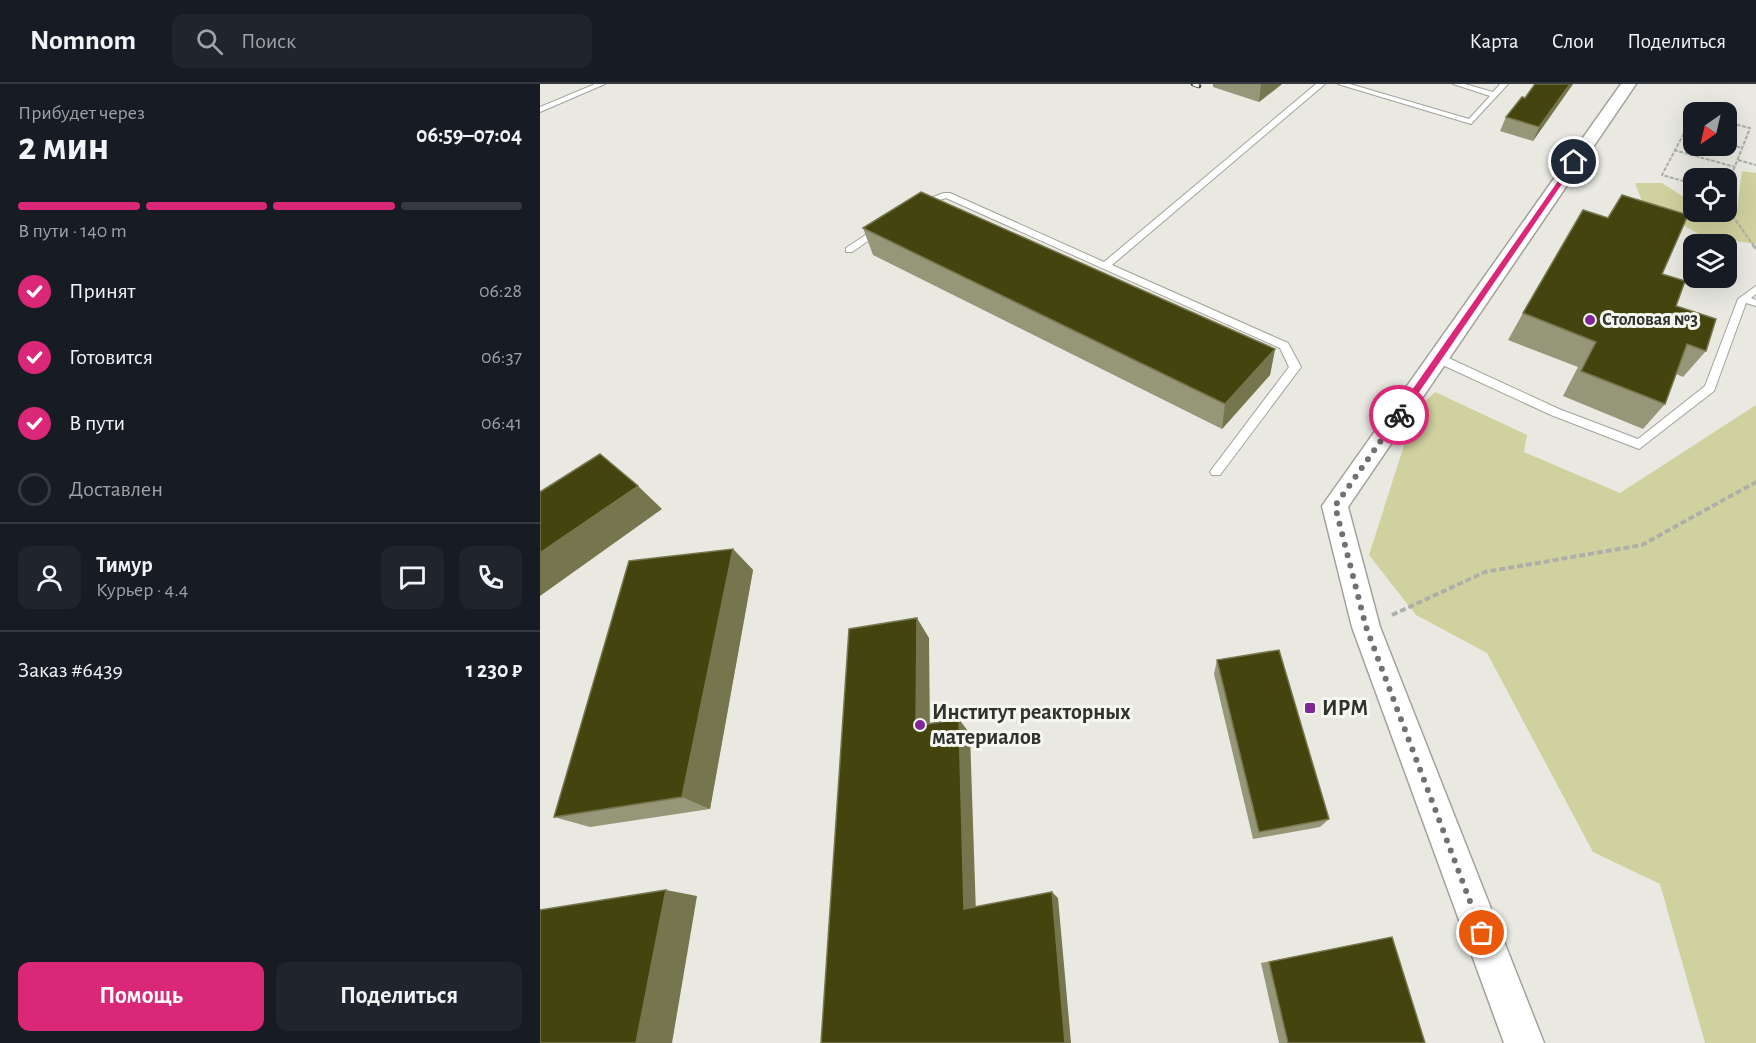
<!DOCTYPE html>
<html lang="ru">
<meta charset="utf-8">
<style>
body{margin:0;font-family:"Alegreya Sans",sans-serif;background:#20242c;color:#f1f3f6;height:100vh;display:flex;flex-direction:column;font-size:22px;white-space:nowrap}
*{box-sizing:border-box;margin:0}
p{font-size:20px;color:#9ea1a6}
.icon{flex:none;width:33px;height:33px;fill:none;stroke:currentColor;stroke-width:2;stroke-linecap:round;stroke-linejoin:round}
.map{position:relative;flex:1;overflow:hidden}
.panel{display:flex;flex-direction:column;background:#171b24;width:540px}
.panel>*{flex:none}
.needle{width:39px;rotate:214deg}
.controls{position:absolute;left:1143px;top:18px;display:grid;gap:12px}
.controls a{display:grid;place-items:center;width:54px;height:54px;border-radius:12px;background:#171b24;box-shadow:0 6px 24px #0002;font-size:30px}
.pin{position:absolute;display:grid;place-items:center;width:51px;height:51px;color:#fff;margin:-26px;border:3px solid #fff;border-radius:50%;box-shadow:0 2px 6px #0007}
.courier{position:absolute;display:grid;place-items:center;width:60px;height:60px;margin:-30px;border:4px solid #db2777;border-radius:50%;background:#fff;color:#222;box-shadow:0 2px 8px #0007}
.headline em{font-style:normal;font-weight:700}
.headline div{display:flex;flex-direction:column-reverse}
.headline{display:flex;align-items:center;justify-content:space-between;height:102px;padding:0 18px}
h1{font-size:39px;font-weight:700;line-height:45px}
.bar{display:grid;grid-template-columns:repeat(4,1fr);gap:9px 6px;align-content:center;height:72px;padding:0 18px}
.bar i{height:8px;border-radius:4px;background:#363941}
.bar .selected{background:#db2777}
.bar p{grid-column:span 4}
.line{display:flex;align-items:center;gap:15px;padding:0 18px;border-top:2px solid #363941}
.line div{flex:1}
.round{display:grid;place-items:center;flex:none;width:63px;height:63px;border-radius:12px;background:#20242c}
ol{padding:0 18px;list-style:none}
li{display:flex;align-items:center;gap:18px;height:66px}
li p{margin-inline-start:auto}
li .icon{padding:6px;border-radius:50%;background:#db2777;color:#fff;stroke-width:4}
li:last-child{color:#9ea1a6}
li i{width:33px;height:33px;border:3px solid #363941;border-radius:50%}
.action{display:flex;gap:12px;margin-top:auto;padding:12px 18px}
.action a{flex:1;height:69px;border-radius:12px;background:#db2777;color:#fff;font-size:24px;font-weight:700;line-height:69px;text-align:center}
.action a+a{background:#20242c;color:#f1f3f6}
header{display:flex;align-items:center;gap:36px;box-sizing:border-box;height:84px;padding:0 30px;background:#171b24;border-bottom:2px solid #363941}
header strong{font-size:28px}
nav{display:flex;gap:33px;margin-inline-start:auto;font-size:21px}
.search{width:420px;height:54px;background:#20242c;display:flex;align-items:center;gap:15px;box-sizing:border-box;padding:0 21px;border-radius:12px;color:#9ea1a6;font-size:22px}
main{display:flex;flex:1;min-height:0}
.map>svg:first-child{display:block}
.green{fill:#cfd19e}
.lines{fill:none;stroke-linecap:round;stroke-linejoin:round}
.lane-casing{stroke:#a2a29b;stroke-width:2}
.street-casing{stroke:#a2a29b;stroke-width:3}
.path-far2{stroke:#afafa9;stroke-width:2;stroke-dasharray:4 1.5;stroke-linecap:butt}
.path-far1{stroke:#afafa9;stroke-width:3;stroke-dasharray:4.5 2;stroke-linecap:butt}
.path{stroke:#afafa9;stroke-width:4;stroke-dasharray:6 3;stroke-linecap:butt}
.lane{fill:#fff;fill-rule:evenodd}
.street{fill:#fff;fill-rule:evenodd}
.rail-casing{stroke:#464643;stroke-width:4.5}
.rail{stroke:#f6f7f0;stroke-width:3;stroke-dasharray:8;stroke-linecap:butt}
.wall{fill:#969678}
.shaded-wall{fill:#76764e}
.building{fill:#44440f;stroke:#76764e;stroke-width:1.5}
.route{fill:#db2777}
.done{stroke:#71716d;stroke-width:6;stroke-dasharray:0 10.8}
.poi-dot{fill:#802795;stroke:#f6f7f0;stroke-width:2}
.labels{text-anchor:middle;dominant-baseline:central;stroke-width:6;stroke-linejoin:round;paint-order:stroke}
.far-poi-label{font-size:18px;font-weight:bold;fill:#31312e;stroke:#f6f7f0;text-anchor:start}
.poi-label{font-size:22px;font-weight:bold;fill:#31312e;stroke:#f6f7f0;text-anchor:start}
</style>
<header>
<strong>Nomnom</strong>
<div class="search"><svg class="icon" aria-label="search" viewBox="0 0 24 24"><circle cx="10" cy="10" r="6"/><path d="M15 15l6 6"/></svg>Поиск</div>
<nav><a>Карта</a><a>Слои</a><a>Поделиться</a></nav>
</header>
<main>
<section class="panel">
<div class="headline"><div><h1>2 мин</h1><p>Прибудет через</p></div><em>06:59–07:04</em></div>
<div class="bar"><i class="selected"></i><i class="selected"></i><i class="selected"></i><i></i><p>В пути · 140 m</p></div>
<ol>
<li><svg class="icon" aria-label="check" viewBox="0 0 24 24"><path d="M5 12l5 5 9-10"/></svg>Принят<p>06:28</p></li>
<li><svg class="icon" aria-label="check" viewBox="0 0 24 24"><path d="M5 12l5 5 9-10"/></svg>Готовится<p>06:37</p></li>
<li><svg class="icon" aria-label="check" viewBox="0 0 24 24"><path d="M5 12l5 5 9-10"/></svg>В пути<p>06:41</p></li>
<li><i></i>Доставлен</li>
</ol>
<div class="line" style="height:108px"><a class="round"><svg class="icon" aria-label="person" viewBox="0 0 24 24"><circle cx="12" cy="8" r="4"/><path d="M4 21q1-7 8-7t8 7"/></svg></a><div><b>Тимур</b><p>Курьер · 4.4</p></div><a class="round"><svg class="icon" aria-label="chat" viewBox="0 0 24 24"><path d="M4 5h16v11H9l-5 4z"/></svg></a><a class="round"><svg class="icon" aria-label="phone" viewBox="0 0 24 24"><path d="M5 4h4l2 5-3 2q2 4 5 5l2-3 5 2v4C11 20 4 13 5 4z"/></svg></a></div>
<div class="line" style="height:78px"><div>Заказ #6439</div><b>1 230 ₽</b></div>
<div class="action"><a>Помощь</a><a>Поделиться</a></div>
</section>
<div class="map">
<svg width="1216" height="959" viewBox="0 0 1216 959">
<rect width="100%" height="100%" fill="#e9e9e2"/>
<path class="green" d="M 1202,87 L 1216,89 L 1216,160 L 1162,152 L 1102,117 L 1095,99 L 1122,99 L 1153,119 L 1154,128 L 1186,128 L 1187,124 L 1197,125 Z
M 895,308 L 987,351 L 984,368 L 1080,409 L 1216,321 L 1216,959 L 1165,959 L 1120,800 L 1053,768 L 947,569 L 876,531 L 829,471 L 875,327 Z"/>
<g class="lines">
<g class="lane-casing">
<path id="lane" d="M 55,0 L 65,0 L 0,28 L 0,23 Z
M 776,0 L 785,0 L 572,181 L 748,259 L 761,283 L 680,391 L 672,391 L 670,388 L 672,385 L 749,283 L 740,264 L 406,114 L 380,122 L 376,119 L 404,109 L 410,109 L 564,178 Z
M 798,0 L 810,0 L 929,35 L 950,12 L 913,0 L 925,0 L 953,8 L 960,0 L 968,0 L 931,40 Z
M 339,142 L 347,144 L 312,168 L 306,168 L 306,164 Z
M 1216,202 L 1216,210 L 1211,214 L 1216,216 L 1216,222 L 1206,219 L 1174,307 L 1099,365 L 1011,331 L 894,277 L 893,274 L 898,270 L 902,271 L 1019,325 L 1098,355 L 1165,302 L 1198,215 Z"/>
</g>
<g class="street-casing">
<path id="street" d="M 1081,0 L 1096,0 L 808,423 L 840,543 L 1004,959 L 964,959 L 812,543 L 782,422 Z"/>
</g>
<path class="path-far2" d="M 1154,30 L 1122,91 L 1154,100
M 1186,38 L 1210,44 L 1186,105
M 1144,48 L 1154,51
M 1186,59 L 1202,64
M 1134,66 L 1195,83
M 1198,76 L 1216,81
M 1186,123 L 1214,162"/>
<path class="path-far1" d="M 1213,161 L 1216,165"/>
<path class="path" d="M 852,531 L 945,488 L 1102,461 L 1216,398"/>
<use href="#lane" class="lane"/>
<use href="#street" class="street"/>
<g class="rail-casing">
<path id="rail" d="M 653,0 L 659,2"/>
</g>
<use href="#rail" class="rail"/>
</g>
<path class="wall" d="M 673,0 L 742,0 L 719,18 L 673,3 Z
M 1033,0 L 993,57 L 960,47 L 966,33 L 985,14 Z
M 323,144 L 735,265 L 730,291 L 682,345 L 333,171 Z
M 1122,190 L 1136,222 L 1166,267 L 1143,293 L 1136,290 L 1125,320 L 1103,345 L 1023,312 L 1038,283 L 968,256 L 983,229 Z
M 193,465 L 213,486 L 170,725 L 50,743 L 14,733 Z
M 677,576 L 789,735 L 780,743 L 713,755 L 674,590 Z
M 852,853 L 885,959 L 739,959 L 721,879 Z"/>
<path class="shaded-wall" d="M 721,0 L 742,0 L 719,18 Z
M 1030,0 L 1033,0 L 993,57 L 999,43 Z
M 735,265 L 730,291 L 682,345 L 685,320 Z
M 98,402 L 122,425 L 0,512 L 0,469 Z
M 193,465 L 213,486 L 170,725 L 142,713 Z
M 377,534 L 389,554 L 390,656 L 376,642 Z
M 419,635 L 430,650 L 436,830 L 424,825 Z
M 126,806 L 157,812 L 132,959 L 96,959 Z
M 512,808 L 518,814 L 531,959 L 525,959 Z"/>
<path class="building" d="M 995,0 L 1030,0 L 999,43 L 966,33 L 982,13 L 985,14 Z
M 381,108 L 735,265 L 685,320 L 323,144 Z
M 1082,111 L 1148,131 L 1122,190 L 1145,197 L 1136,222 L 1176,235 L 1166,267 L 1147,260 L 1125,320 L 1041,287 L 1056,258 L 983,229 L 1043,126 L 1068,134 Z
M 60,370 L 98,402 L 0,469 L 0,408 Z
M 193,465 L 142,713 L 14,733 L 89,477 Z
M 377,534 L 376,642 L 419,635 L 424,825 L 512,808 L 525,959 L 281,959 L 309,545 Z
M 739,566 L 789,735 L 719,748 L 677,576 Z
M 126,806 L 96,959 L 0,959 L 0,826 Z
M 852,853 L 885,959 L 748,959 L 729,878 Z"/>
<path class="route" d="M 1032,77 L 1037,78 L 862,333 L 856,333 L 856,329 Z"/>
<g class="lines">
<path class="done" d="M 859,331 L 795,422 L 826,543 L 942,849"/>
</g>
<g class="poi-dot">
<circle cx="1050" cy="236" r="6"/>
<rect x="764" y="618" width="12" height="12" rx="3"/>
<circle cx="380" cy="641" r="6"/>
</g>
<g class="labels">
<g class="far-poi-label">
<text x="1062" y="236">Столовая №3</text>
</g>
<g class="poi-label">
<text x="782" y="624">ИРМ</text>
<text x="392" y="628">Институт реакторных<tspan x="392" dy="25">материалов</tspan></text>
</g>
</g>
</svg>
<div class="controls">
<a><svg class="needle" viewBox="-14 -14 28 28"><path d="M0-13l5 13h-10z" fill="#e53935"/><path d="M0 13l5-13h-10z" fill="#9ea1a6"/></svg></a>
<a><svg class="icon" aria-label="locate" viewBox="0 0 24 24"><circle cx="12" cy="12" r="6"/><path d="M12 2v4M12 18v4M2 12h4M18 12h4"/></svg></a>
<a><svg class="icon" aria-label="layers" viewBox="0 0 24 24"><path d="M12 4l9 5-9 5-9-5zM3 14l9 5 9-5"/></svg></a>
</div>
<div class="pin" style="left:942px;top:849px;background:#ea580c"><svg class="icon" aria-label="bag" viewBox="0 0 24 24"><path d="M5 8h14l-1 12H6zM9 8a3 3 0 0 1 6 0"/></svg></div>
<div class="pin" style="left:1034px;top:78px;background:#1f2937"><svg class="icon" aria-label="home" viewBox="0 0 24 24"><path d="M3 11l9-7 9 7M6 9v11h12V9"/></svg></div>
<div class="courier" style="left:859px;top:331px"><svg class="icon" aria-label="bike" viewBox="0 0 24 24"><circle cx="6" cy="16" r="4"/><circle cx="18" cy="16" r="4"/><path d="M6 16l4-8h5l3 8M10 8l3 8H6M13 5h3"/></svg></div>
</div>
</main>
